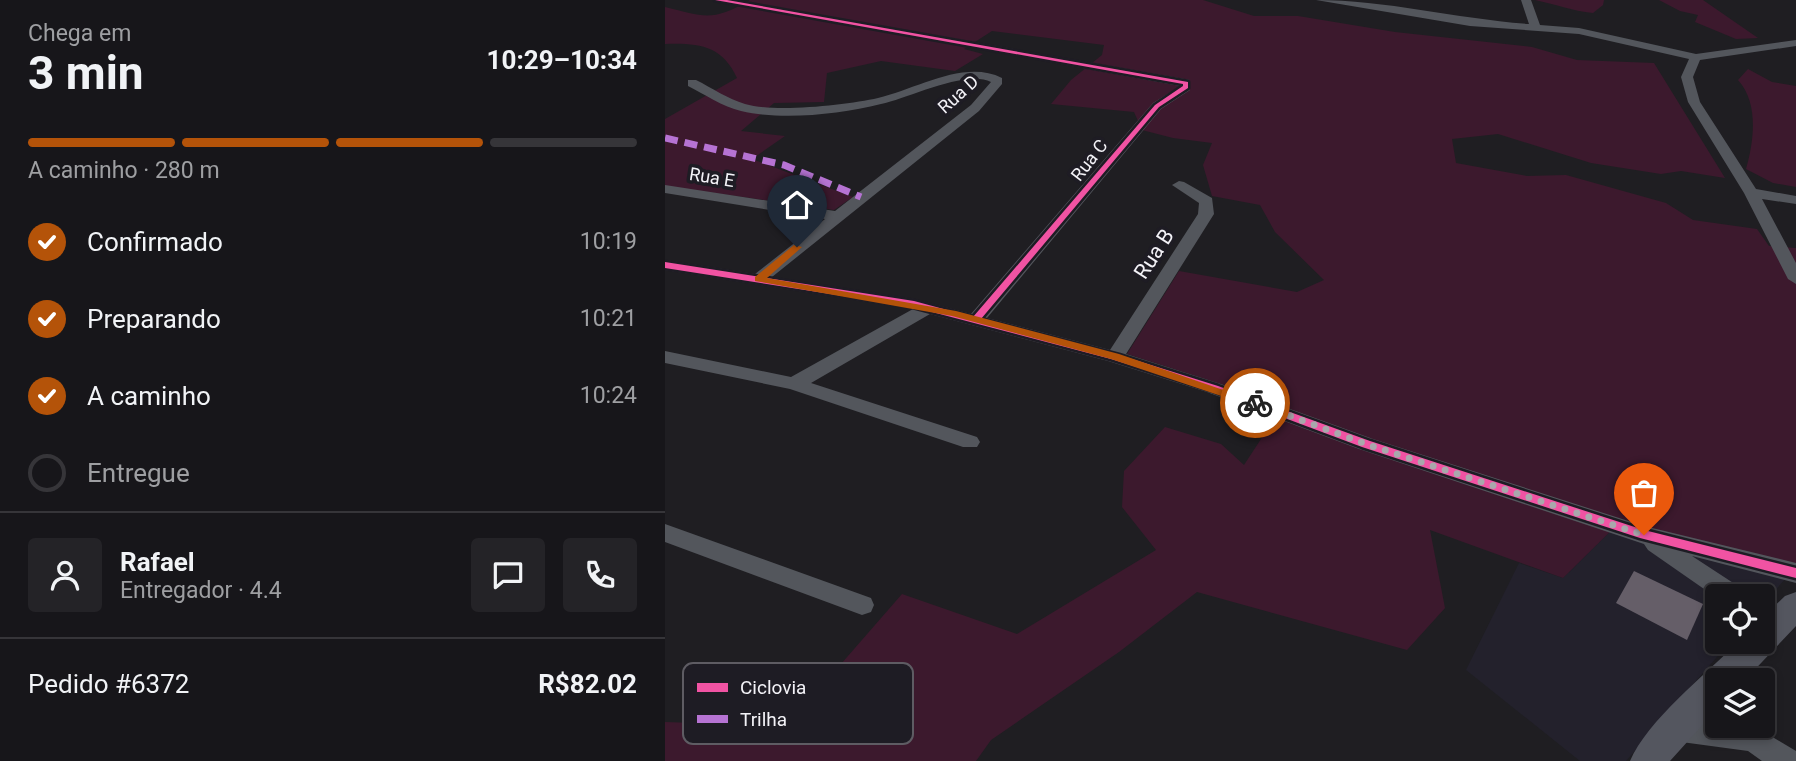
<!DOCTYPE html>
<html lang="pt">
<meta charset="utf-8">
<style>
body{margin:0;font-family:Roboto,sans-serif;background:#242327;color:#f1f3f6;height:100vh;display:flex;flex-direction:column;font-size:26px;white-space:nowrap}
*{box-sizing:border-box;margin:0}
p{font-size:23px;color:#9e9fa2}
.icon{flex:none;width:38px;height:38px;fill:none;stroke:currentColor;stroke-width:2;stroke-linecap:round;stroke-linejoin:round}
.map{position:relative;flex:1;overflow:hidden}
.sheet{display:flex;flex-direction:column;background:#17161a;width:665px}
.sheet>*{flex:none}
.tools{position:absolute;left:1040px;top:584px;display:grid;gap:14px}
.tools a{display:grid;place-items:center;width:70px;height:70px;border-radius:7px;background:#17161a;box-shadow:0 4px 10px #0003,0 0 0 2px #363539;font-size:35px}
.pin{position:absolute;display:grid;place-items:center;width:60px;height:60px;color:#fff;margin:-72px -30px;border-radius:50% 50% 50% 0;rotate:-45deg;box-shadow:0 0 7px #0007}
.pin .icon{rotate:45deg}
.courier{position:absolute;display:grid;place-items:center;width:70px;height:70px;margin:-35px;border:5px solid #b45309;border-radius:50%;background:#fff;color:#222;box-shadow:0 2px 9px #0007}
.overview em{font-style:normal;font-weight:700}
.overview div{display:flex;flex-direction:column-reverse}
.overview{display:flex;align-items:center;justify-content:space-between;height:119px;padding:0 28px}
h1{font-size:46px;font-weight:700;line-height:52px}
.bar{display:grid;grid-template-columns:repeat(4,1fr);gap:10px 7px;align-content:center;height:84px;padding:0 28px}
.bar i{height:9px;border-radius:5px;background:#363539}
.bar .on{background:#b45309}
.bar p{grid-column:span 4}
.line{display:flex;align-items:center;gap:18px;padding:0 28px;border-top:2px solid #363539}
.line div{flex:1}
.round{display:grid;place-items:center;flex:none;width:74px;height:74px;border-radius:7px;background:#242327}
ol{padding:0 28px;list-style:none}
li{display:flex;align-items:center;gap:21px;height:77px}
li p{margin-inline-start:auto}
li .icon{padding:7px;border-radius:50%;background:#b45309;color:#fff;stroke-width:4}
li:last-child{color:#9e9fa2}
li i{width:38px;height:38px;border:4px solid #363539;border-radius:50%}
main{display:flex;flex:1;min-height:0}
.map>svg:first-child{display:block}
.built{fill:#23212c}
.green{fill:#3c192d}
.building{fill:#655e68}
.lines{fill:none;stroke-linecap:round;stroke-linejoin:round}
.minor{fill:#53565c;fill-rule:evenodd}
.major{fill:#54565f;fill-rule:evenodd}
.quiet{stroke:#b673d3;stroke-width:7;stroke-dasharray:13 7;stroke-linecap:butt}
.cycleway-casing{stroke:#1e1c24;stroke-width:5}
.cycleway{fill:#f153a3;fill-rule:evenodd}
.route{fill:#b45309}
.done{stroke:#a9a8ac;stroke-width:7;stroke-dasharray:0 12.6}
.labels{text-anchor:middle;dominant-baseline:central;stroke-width:7;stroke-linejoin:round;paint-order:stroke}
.far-street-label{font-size:18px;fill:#f3f2f7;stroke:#1e1c24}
.street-label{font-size:21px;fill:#f3f2f7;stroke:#1e1c24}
.key{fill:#1e1c24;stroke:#5e5c63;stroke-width:2}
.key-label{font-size:19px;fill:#f3f2f7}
</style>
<main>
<section class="sheet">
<div class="overview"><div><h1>3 min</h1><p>Chega em</p></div><em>10:29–10:34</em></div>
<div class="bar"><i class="on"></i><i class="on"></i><i class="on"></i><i></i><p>A caminho · 280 m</p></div>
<ol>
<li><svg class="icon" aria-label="check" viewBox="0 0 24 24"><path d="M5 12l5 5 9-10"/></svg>Confirmado<p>10:19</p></li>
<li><svg class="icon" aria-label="check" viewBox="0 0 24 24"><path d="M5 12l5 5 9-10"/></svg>Preparando<p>10:21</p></li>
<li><svg class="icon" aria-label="check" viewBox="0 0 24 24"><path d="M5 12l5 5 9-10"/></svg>A caminho<p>10:24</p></li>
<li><i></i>Entregue</li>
</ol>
<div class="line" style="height:126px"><a class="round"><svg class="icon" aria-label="person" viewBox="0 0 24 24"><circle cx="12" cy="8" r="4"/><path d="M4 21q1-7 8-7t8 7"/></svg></a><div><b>Rafael</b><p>Entregador · 4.4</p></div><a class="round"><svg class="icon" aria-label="chat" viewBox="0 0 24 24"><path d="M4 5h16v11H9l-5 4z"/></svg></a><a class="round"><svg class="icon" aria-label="phone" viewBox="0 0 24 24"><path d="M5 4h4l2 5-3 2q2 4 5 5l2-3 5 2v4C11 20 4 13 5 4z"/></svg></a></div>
<div class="line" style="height:91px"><div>Pedido #6372</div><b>R$82.02</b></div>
</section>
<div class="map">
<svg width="1131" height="761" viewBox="0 0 1131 761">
<rect width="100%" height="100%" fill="#1f1e22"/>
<path class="built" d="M 956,521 L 1131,567 L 1097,605 L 1097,597 L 1052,597 L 1052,642 L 1065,642 L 961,761 L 915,761 L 801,670 L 854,563 L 898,578 Z"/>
<path class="green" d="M 85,0 L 538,0 L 589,16 L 633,16 L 730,32 L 867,47 L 912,60 L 989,63 L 1060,178 L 1016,171 L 996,174 L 926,163 L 833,134 L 787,139 L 791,163 L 862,176 L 901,175 L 1001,203 L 1028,220 L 1092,229 L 1104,246 L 1131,248 L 1131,566 L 956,521 L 898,578 L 765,530 L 780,608 L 742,650 L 532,592 L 454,652 L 326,740 L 311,761 L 0,761 L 0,722 L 122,726 L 237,594 L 352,634 L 491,550 L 457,507 L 459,471 L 500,427 L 556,444 L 579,465 L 619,404 L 462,354 L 514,271 L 632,292 L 659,280 L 610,232 L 595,205 L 547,196 L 538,165 L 547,143 L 508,138 L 477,130 L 469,112 L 386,104 L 406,80 L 437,55 L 439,45 L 327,31 L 299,49 L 318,54 L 290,71 L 216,61 L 162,73 L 159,102 L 109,103 L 76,131 L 120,136 L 87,159 L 188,197 L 169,210 L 0,186 L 0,119 L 72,78 C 57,45 33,43 0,44 L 0,7 C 40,17 47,22 85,0 Z
M 870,0 L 939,0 L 938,5 L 928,13 C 907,11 890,4 870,0 Z
M 994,0 L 1038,0 L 1093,38 L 1071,39 L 1030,22 L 1033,15 L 1015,11 Z
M 1083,69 L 1107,82 L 1131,86 L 1131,187 L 1108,183 L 1081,169 C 1089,141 1094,103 1073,80 Z"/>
<path class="building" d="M 969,571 L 1038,604 L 1022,640 L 951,603 Z"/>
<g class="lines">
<path class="minor" d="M 48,0 L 70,0 L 525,80 L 525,90 L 496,109 L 322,318 L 445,350 L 533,214 L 534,203 L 507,185 L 514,181 L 519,182 L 547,198 L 549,214 L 461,354 L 556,384 L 708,439 L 979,526 L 1131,563 L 1131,583 L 1027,556 L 1079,590 L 1082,597 L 1052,598 L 983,550 L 979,544 L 694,449 L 542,392 L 443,361 L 265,314 L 146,383 L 312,437 L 315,442 L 312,447 L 298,447 L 125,389 L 0,363 L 0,351 L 126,377 L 248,309 L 0,270 L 0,260 L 90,274 L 160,219 L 0,193 L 0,185 L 170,211 L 306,105 L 326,82 C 301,69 244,98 216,104 C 174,114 119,121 76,111 C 58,107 39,94 23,86 L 23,80 L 31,80 C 47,88 63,99 80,104 C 110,113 182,105 213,98 C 252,89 299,59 337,78 L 337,84 L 314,111 L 107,277 L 249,299 L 306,314 L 488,103 L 515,86 Z
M 651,0 C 721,0 793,19 864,24 L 856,0 L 866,0 L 875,25 L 914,28 L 1031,54 L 1131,40 L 1131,46 L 1035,60 L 1028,77 L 1035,102 L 1091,189 L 1131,196 L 1131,204 L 1097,199 L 1131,263 L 1131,284 L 1123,279 L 1079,193 L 1023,102 L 1016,77 L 1024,59 L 914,34 L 805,26 Z
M 0,524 L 206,598 L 209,605 L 206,612 L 197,615 L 0,542 Z
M 1009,715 L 1052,721 L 1052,726 L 1089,726 L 1131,751 L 1131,761 L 1097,761 L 1083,751 L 1009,741 L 999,737 L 995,728 L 999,719 Z"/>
<path class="major" d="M 1131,592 L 1131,626 L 1079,681 L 1052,681 L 1052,709 L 1005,761 L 965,761 C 982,721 1041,674 1073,642 L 1097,642 L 1097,618 L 1120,596 Z"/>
<path class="quiet" d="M 0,138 L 119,165 L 196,197"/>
<g class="cycleway-casing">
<path id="cycleway" d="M 50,0 L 62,0 L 523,82 L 523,88 L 494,107 L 316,319 L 454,355 L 553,386 L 705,441 L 979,530 L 1131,568 L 1131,578 L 975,538 L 697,447 L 545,390 L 446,359 L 248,307 L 0,268 L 0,262 L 249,301 L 308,317 L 490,105 L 518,86 L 518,84 Z"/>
</g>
<use href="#cycleway" class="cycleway"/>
</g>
<path class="route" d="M 129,245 L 137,247 L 102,278 L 291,311 L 454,354 L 596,403 L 586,406 L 446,359 L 287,316 L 90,281 L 90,277 Z"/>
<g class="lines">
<path class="done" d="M 590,403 L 701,444 L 979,535"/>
</g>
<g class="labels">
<g class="far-street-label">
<text transform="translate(293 94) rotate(-42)">Rua D</text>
<text transform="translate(424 160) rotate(-52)">Rua C</text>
<text transform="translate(47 177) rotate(9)">Rua E</text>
</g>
<g class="street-label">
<text transform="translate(489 254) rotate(-57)">Rua B</text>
</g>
</g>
<rect x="18" y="663" width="230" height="81" rx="10" class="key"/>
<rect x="32" y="683" width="31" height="9" fill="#f153a3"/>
<rect x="32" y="715" width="31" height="8" fill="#b673d3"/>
<g class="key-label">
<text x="75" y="694">Ciclovia</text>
<text x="75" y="726">Trilha</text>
</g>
</svg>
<div class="tools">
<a><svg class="icon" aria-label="locate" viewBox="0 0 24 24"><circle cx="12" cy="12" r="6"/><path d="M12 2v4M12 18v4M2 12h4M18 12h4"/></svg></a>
<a><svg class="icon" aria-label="layers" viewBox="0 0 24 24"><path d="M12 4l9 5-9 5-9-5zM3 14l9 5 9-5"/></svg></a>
</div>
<div class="pin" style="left:979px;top:535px;background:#ea580c"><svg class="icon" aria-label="bag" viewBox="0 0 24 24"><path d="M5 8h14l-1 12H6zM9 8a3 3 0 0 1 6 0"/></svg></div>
<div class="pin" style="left:132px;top:247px;background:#1f2937"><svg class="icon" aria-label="home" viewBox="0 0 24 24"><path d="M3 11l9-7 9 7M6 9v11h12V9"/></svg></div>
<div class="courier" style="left:590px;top:403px"><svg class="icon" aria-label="bike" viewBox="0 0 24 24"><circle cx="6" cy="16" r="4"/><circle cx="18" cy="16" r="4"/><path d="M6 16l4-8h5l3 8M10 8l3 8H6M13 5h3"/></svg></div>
</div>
</main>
